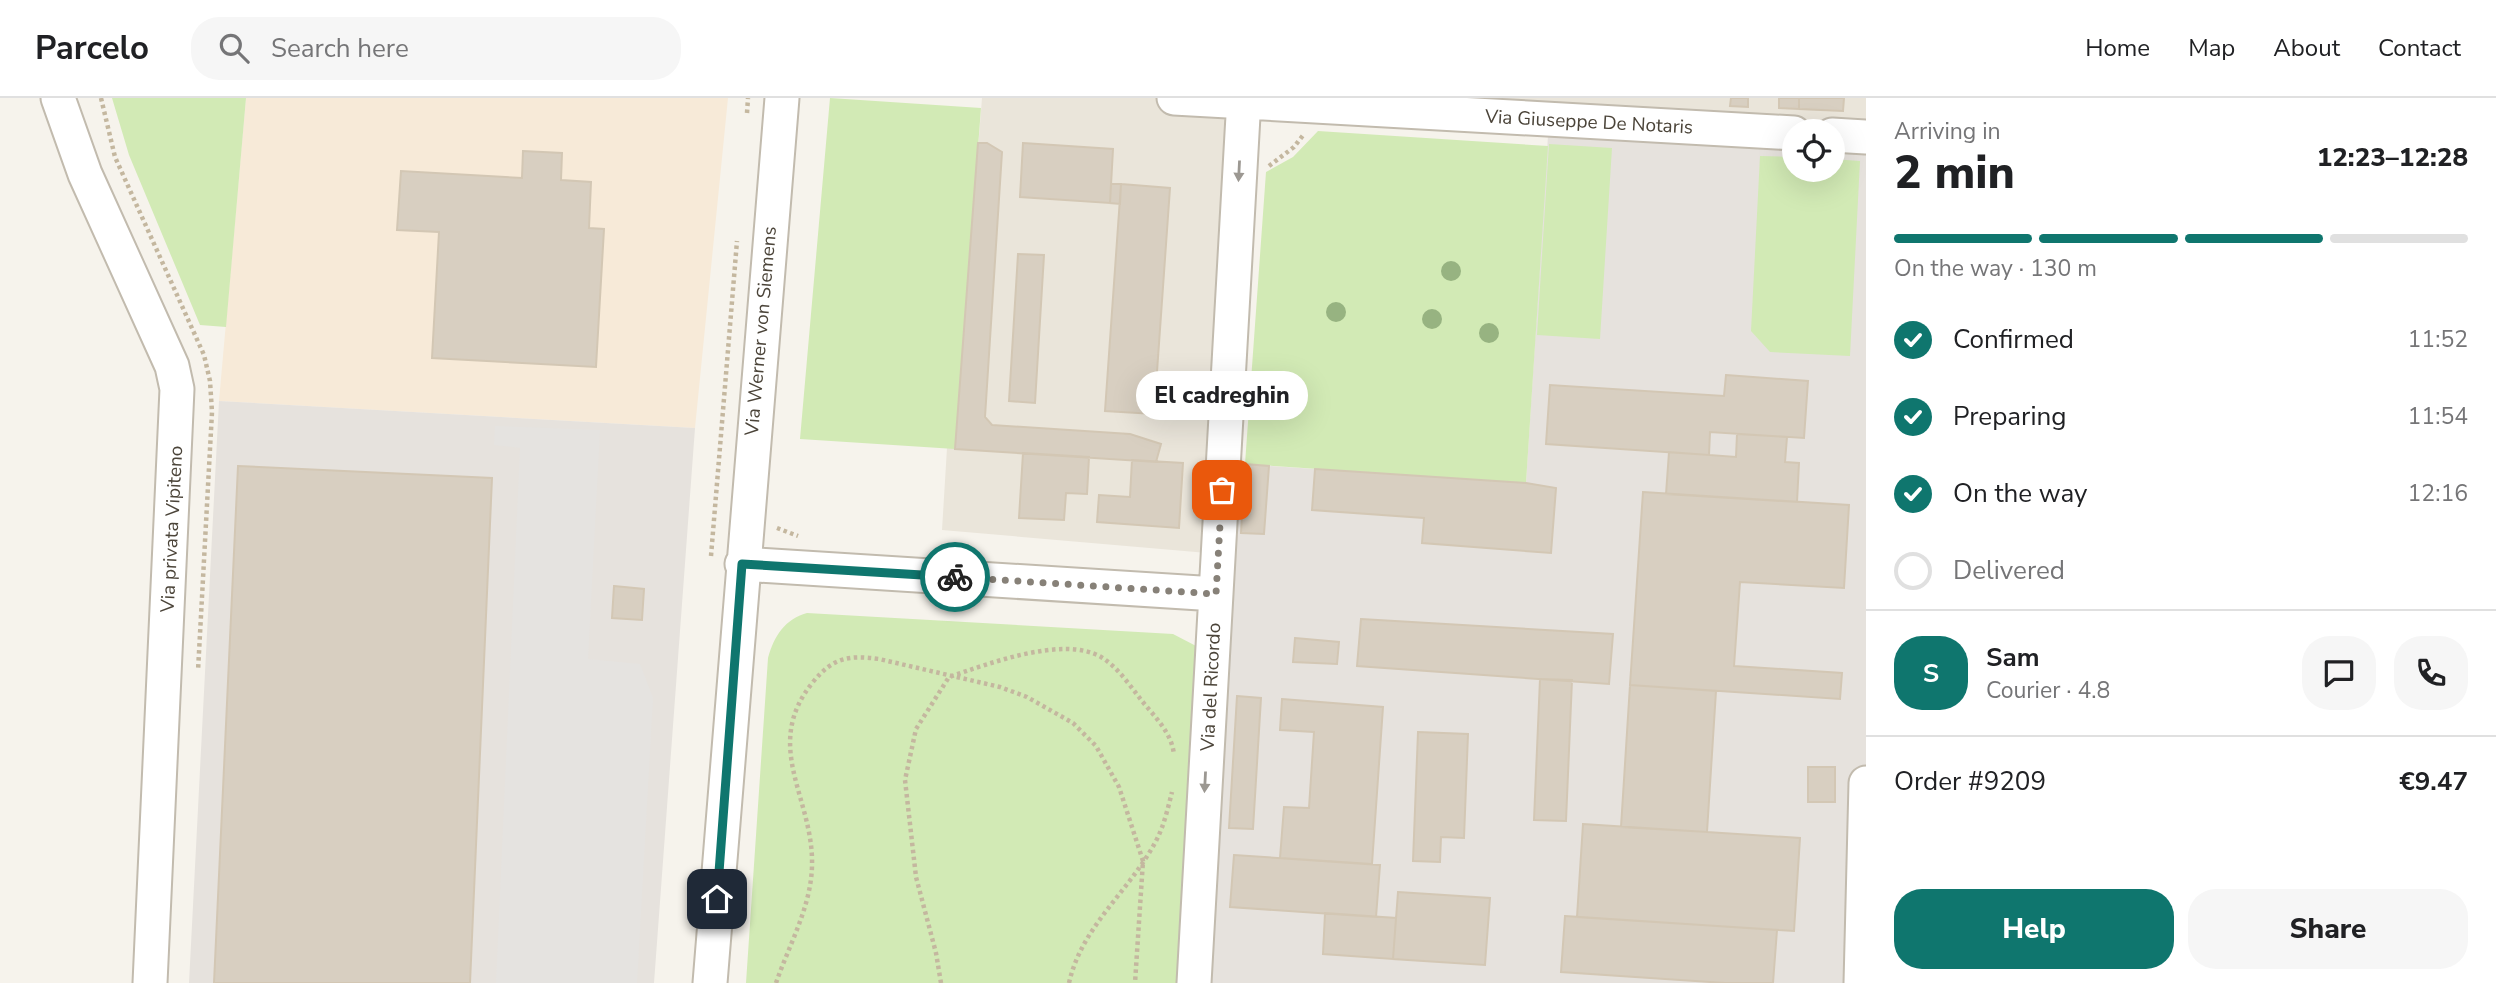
<!DOCTYPE html>
<meta charset="utf-8">
<style>
body{margin:0;font-family:"Nunito Sans",sans-serif;background:#f6f6f6;color:#202124;height:100vh;display:flex;flex-direction:column;font-size:26px;white-space:nowrap}
*{box-sizing:border-box;margin:0}
p{font-size:23px;color:#757577}
.icon{flex:none;width:38px;height:38px;fill:none;stroke:currentColor;stroke-width:2;stroke-linecap:round;stroke-linejoin:round}
.map{position:relative;flex:1;overflow:hidden}
.details{display:flex;flex-direction:column;background:#fff;width:630px}
.details>*{flex:none}
.tools{position:absolute;left:1782px;top:21px;display:grid;gap:14px}
.tools a{display:grid;place-items:center;width:63px;height:63px;border-radius:50%;background:#fff;box-shadow:0 7px 28px #0002;font-size:35px}
.pin{position:absolute;display:grid;place-items:center;width:60px;height:60px;color:#fff;margin:-30px;border-radius:14px;box-shadow:0 4px 10px #0006}
.courier{position:absolute;display:grid;place-items:center;width:70px;height:70px;margin:-35px;border:5px solid #0f766e;border-radius:50%;background:#fff;color:#222;box-shadow:0 2px 9px #0007}
.bubble{position:absolute;height:49px;border-radius:24px;background:#fff;box-shadow:0 7px 28px #0002;font-size:23px;font-weight:800;line-height:49px;text-align:center}
.headline em{font-style:normal;font-weight:800}
.headline div{display:flex;flex-direction:column-reverse}
.headline{display:flex;align-items:center;justify-content:space-between;height:119px;padding:0 28px}
h1{font-size:46px;font-weight:800;line-height:52px}
.bar{display:grid;grid-template-columns:repeat(4,1fr);gap:10px 7px;align-content:center;height:84px;padding:0 28px}
.bar i{height:9px;border-radius:5px;background:#e0e0e0}
.bar .active{background:#0f766e}
.bar p{grid-column:span 4}
.line{display:flex;align-items:center;gap:18px;padding:0 28px;border-top:2px solid #e0e0e0}
.line div{flex:1}
.round{display:grid;place-items:center;flex:none;width:74px;height:74px;border-radius:28px;background:#f6f6f6}
ol{padding:0 28px;list-style:none}
li{display:flex;align-items:center;gap:21px;height:77px}
li p{margin-inline-start:auto}
li .icon{padding:7px;border-radius:50%;background:#0f766e;color:#fff;stroke-width:4}
li:last-child{color:#757577}
li i{width:38px;height:38px;border:4px solid #e0e0e0;border-radius:50%}
.primary-button{display:flex;gap:14px;margin-top:auto;padding:14px 28px}
.primary-button a{flex:1;height:80px;border-radius:28px;background:#0f766e;color:#fff;font-size:28px;font-weight:800;line-height:80px;text-align:center}
.primary-button a+a{background:#f6f6f6;color:#202124}
header{display:flex;align-items:center;gap:42px;box-sizing:border-box;height:98px;padding:0 35px;background:#fff;border-bottom:2px solid #e0e0e0}
header strong{font-size:33px}
nav{display:flex;gap:38px;margin-inline-start:auto;font-size:24px}
.search{width:490px;height:63px;background:#f6f6f6;display:flex;align-items:center;gap:18px;box-sizing:border-box;padding:0 24px;border-radius:28px;color:#757577;font-size:26px}
main{display:flex;flex:1;min-height:0}
.map>svg:first-child{display:block}
.residential{fill:#eae5da}
.commercial{fill:#f7ead8}
.industrial{fill:#e6e2dd}
.green{fill:#d2eab5}
.parking{fill:#e5e3e0}
.building{fill:#d8cfc1;stroke:#d3c7b4;stroke-width:2}
.lines{fill:none;stroke-linecap:round;stroke-linejoin:round}
.minor-casing{stroke:#c2bbae;stroke-width:37}
.path{stroke:#c4b79f;stroke-width:4.5;stroke-dasharray:3.5 3.5;stroke-linecap:butt}
.minor{stroke:#fff;stroke-width:33}
.tree{fill:#97b381}
.oneway{fill:#9c9892}
.done{stroke:#878178;stroke-width:7;stroke-dasharray:0 12.6}
.route{stroke:#0f766e;stroke-width:9}
.labels{text-anchor:middle;dominant-baseline:central;stroke-width:7;stroke-linejoin:round;paint-order:stroke}
.street-label{font-size:19px;fill:#4b4439;stroke:#fff}
</style>
<header>
<strong>Parcelo</strong>
<div class="search"><svg class="icon" aria-label="search" viewBox="0 0 24 24"><circle cx="10" cy="10" r="6"/><path d="M15 15l6 6"/></svg>Search here</div>
<nav><a>Home</a><a>Map</a><a>About</a><a>Contact</a></nav>
</header>
<main>
<div class="map">
<svg width="1866" height="885" viewBox="0 0 1866 885">
<rect width="100%" height="100%" fill="#f6f3ec"/>
<path class="residential" d="M 982,0 L 1866,0 L 1866,39 L 1832,33 L 1244,5 L 1219,456 L 942,432 L 947,350 L 955,350 Z"/>
<path class="commercial" d="M 246,0 L 728,0 L 695,330 L 219,303 Z"/>
<path class="industrial" d="M 1549,22 L 1794,35 L 1794,72 L 1832,72 L 1832,37 L 1866,39 L 1866,685 L 1861,885 L 1196,885 L 1223,365 L 1526,385 Z
M 219,303 L 695,330 L 654,885 L 189,885 Z"/>
<path class="green" d="M 112,0 L 246,0 L 226,229 L 200,227 L 129,57 Z
M 830,0 L 981,10 L 955,351 L 800,341 Z
M 1318,33 L 1548,48 L 1526,385 L 1245,366 L 1266,74 L 1293,59 Z
M 1549,46 L 1612,50 L 1600,241 L 1537,237 Z
M 1760,58 L 1794,59 L 1794,72 L 1832,72 L 1832,61 L 1860,63 L 1850,258 L 1770,254 L 1751,233 Z
M 807,515 L 1173,536 L 1198,549 L 1177,885 L 746,885 L 768,560 C 774,538 785,521 807,515 Z"/>
<path class="parking" d="M 495,328 L 600,332 L 588,561 L 640,566 L 653,600 L 637,885 L 496,885 L 520,350 L 494,347 Z"/>
<path class="building" d="M 1731,0 L 1748,0 L 1748,9 L 1730,8 Z
M 1779,0 L 1799,0 L 1799,11 L 1779,10 Z
M 1799,0 L 1844,0 L 1843,13 L 1799,11 Z
M 978,45 L 987,45 L 1002,54 L 985,319 L 992,327 L 1130,336 L 1161,346 L 1156,364 L 955,351 Z
M 1023,45 L 1113,51 L 1110,105 L 1020,99 Z
M 523,53 L 562,55 L 561,82 L 591,84 L 589,130 L 604,131 L 596,269 L 432,260 L 439,134 L 397,132 L 401,73 L 522,80 Z
M 1111,86 L 1121,86 L 1120,106 L 1110,105 Z
M 1121,86 L 1170,90 L 1154,316 L 1105,313 Z
M 1018,156 L 1044,157 L 1035,305 L 1009,303 Z
M 1726,277 L 1808,283 L 1804,340 L 1710,334 L 1709,357 L 1546,346 L 1550,287 L 1724,298 Z
M 1737,336 L 1787,339 L 1785,364 L 1799,365 L 1797,404 L 1666,396 L 1669,354 L 1736,359 Z
M 1023,355 L 1089,359 L 1087,396 L 1066,395 L 1064,422 L 1019,420 Z
M 1132,362 L 1183,365 L 1179,430 L 1097,424 L 1099,397 L 1130,399 Z
M 1245,366 L 1269,368 L 1264,436 L 1241,435 Z
M 238,368 L 492,380 L 470,885 L 214,885 Z
M 1315,371 L 1526,385 L 1556,390 L 1551,455 L 1422,445 L 1424,420 L 1312,412 Z
M 1643,394 L 1849,407 L 1844,490 L 1740,484 L 1734,568 L 1842,575 L 1840,601 L 1630,587 Z
M 614,488 L 644,491 L 642,522 L 612,520 Z
M 1361,521 L 1613,536 L 1609,586 L 1357,568 Z
M 1295,540 L 1339,544 L 1337,566 L 1293,564 Z
M 1540,581 L 1572,582 L 1566,723 L 1534,722 Z
M 1630,587 L 1716,593 L 1707,734 L 1621,729 Z
M 1237,598 L 1261,600 L 1253,731 L 1229,730 Z
M 1282,601 L 1383,609 L 1372,766 L 1280,760 L 1284,709 L 1309,710 L 1314,634 L 1280,632 Z
M 1418,634 L 1468,636 L 1464,740 L 1441,739 L 1440,764 L 1413,763 Z
M 1808,669 L 1835,669 L 1835,704 L 1808,704 Z
M 1583,726 L 1800,740 L 1794,833 L 1577,819 Z
M 1234,757 L 1380,767 L 1376,819 L 1230,809 Z
M 1398,794 L 1490,800 L 1485,867 L 1393,861 Z
M 1325,815 L 1396,820 L 1393,861 L 1323,856 Z
M 1565,818 L 1777,832 L 1773,885 L 1725,885 L 1561,874 Z"/>
<g class="lines">
<g class="minor-casing">
<path id="minor" d="M 58,0 L 85,76 L 172,268 L 177,291 L 150,885
M 1174,0 L 1794,35
M 1832,37 L 1866,39
M 742,466 L 1216,496
M 710,885 L 782,0
M 1194,885 L 1244,0
M 1861,885 L 1866,685"/>
</g>
<path class="path" d="M 101,0 L 115,59 L 204,257 L 210,283 L 212,314 L 198,573
M 747,15 L 748,0
M 1269,68 L 1294,49 L 1304,36
M 777,430 L 798,438
M 711,458 L 737,143
M 776,885 C 789,847 811,809 812,768 C 814,700 761,648 813,584 C 833,559 850,557 879,561 L 1000,589 L 1027,599 L 1073,625 L 1096,648 L 1119,689 L 1143,763 L 1135,885
M 941,885 L 936,855 L 916,779 L 905,682 L 916,631 L 949,579 C 988,566 1063,537 1101,559 C 1118,569 1130,588 1142,603 C 1155,619 1172,635 1174,657
M 1069,885 C 1082,827 1131,792 1157,741 C 1164,727 1168,710 1172,694"/>
<use href="#minor" class="minor"/>
</g>
<g class="tree">
<circle cx="1451" cy="173" r="10"/>
<circle cx="1336" cy="214" r="10"/>
<circle cx="1432" cy="221" r="10"/>
<circle cx="1489" cy="235" r="10"/>
</g>
<defs><path id="oneway-solid" d="M-6-.8H1V-3.2L6.5 0L1 3.2V.8H-6Z" transform="scale(1.75)"/></defs>
<g class="oneway">
<use href="#oneway-solid" transform="translate(1239 73) rotate(93)"/>
<use href="#oneway-solid" transform="translate(1205 684) rotate(93)"/>
</g>
<g class="lines">
<path class="done" d="M 955,479 L 1216,496 L 1222,392"/>
<path class="route" d="M 717,801 L 742,466 L 955,479"/>
</g>
<g class="labels">
<g class="street-label">
<text transform="translate(1589 24) rotate(3)">Via Giuseppe De Notaris</text>
<text transform="translate(761 233) rotate(-85)">Via Werner von Siemens</text>
<text transform="translate(172 431) rotate(-87)">Via privata Vipiteno</text>
<text transform="translate(1211 589) rotate(-87)">Via del Ricordo</text>
</g>
</g>
</svg>
<div class="tools">
<a><svg class="icon" aria-label="locate" viewBox="0 0 24 24"><circle cx="12" cy="12" r="6"/><path d="M12 2v4M12 18v4M2 12h4M18 12h4"/></svg></a>
</div>
<div class="pin" style="left:1222px;top:392px;background:#ea580c"><svg class="icon" aria-label="bag" viewBox="0 0 24 24"><path d="M5 8h14l-1 12H6zM9 8a3 3 0 0 1 6 0"/></svg></div>
<div class="pin" style="left:717px;top:801px;background:#1f2937"><svg class="icon" aria-label="home" viewBox="0 0 24 24"><path d="M3 11l9-7 9 7M6 9v11h12V9"/></svg></div>
<div class="courier" style="left:955px;top:479px"><svg class="icon" aria-label="bike" viewBox="0 0 24 24"><circle cx="6" cy="16" r="4"/><circle cx="18" cy="16" r="4"/><path d="M6 16l4-8h5l3 8M10 8l3 8H6M13 5h3"/></svg></div>
<div class="bubble" style="left:1136px;top:273px;width:172px">El cadreghin</div>
</div>
<section class="details">
<div class="headline"><div><h1>2 min</h1><p>Arriving in</p></div><em>12:23–12:28</em></div>
<div class="bar"><i class="active"></i><i class="active"></i><i class="active"></i><i></i><p>On the way · 130 m</p></div>
<ol>
<li><svg class="icon" aria-label="check" viewBox="0 0 24 24"><path d="M5 12l5 5 9-10"/></svg>Confirmed<p>11:52</p></li>
<li><svg class="icon" aria-label="check" viewBox="0 0 24 24"><path d="M5 12l5 5 9-10"/></svg>Preparing<p>11:54</p></li>
<li><svg class="icon" aria-label="check" viewBox="0 0 24 24"><path d="M5 12l5 5 9-10"/></svg>On the way<p>12:16</p></li>
<li><i></i>Delivered</li>
</ol>
<div class="line" style="height:126px"><b class="round" style="background:#0f766e;color:#fff">S</b><div><b>Sam</b><p>Courier · 4.8</p></div><a class="round"><svg class="icon" aria-label="chat" viewBox="0 0 24 24"><path d="M4 5h16v11H9l-5 4z"/></svg></a><a class="round"><svg class="icon" aria-label="phone" viewBox="0 0 24 24"><path d="M5 4h4l2 5-3 2q2 4 5 5l2-3 5 2v4C11 20 4 13 5 4z"/></svg></a></div>
<div class="line" style="height:91px"><div>Order #9209</div><b>€9.47</b></div>
<div class="primary-button"><a>Help</a><a>Share</a></div>
</section>
</main>
